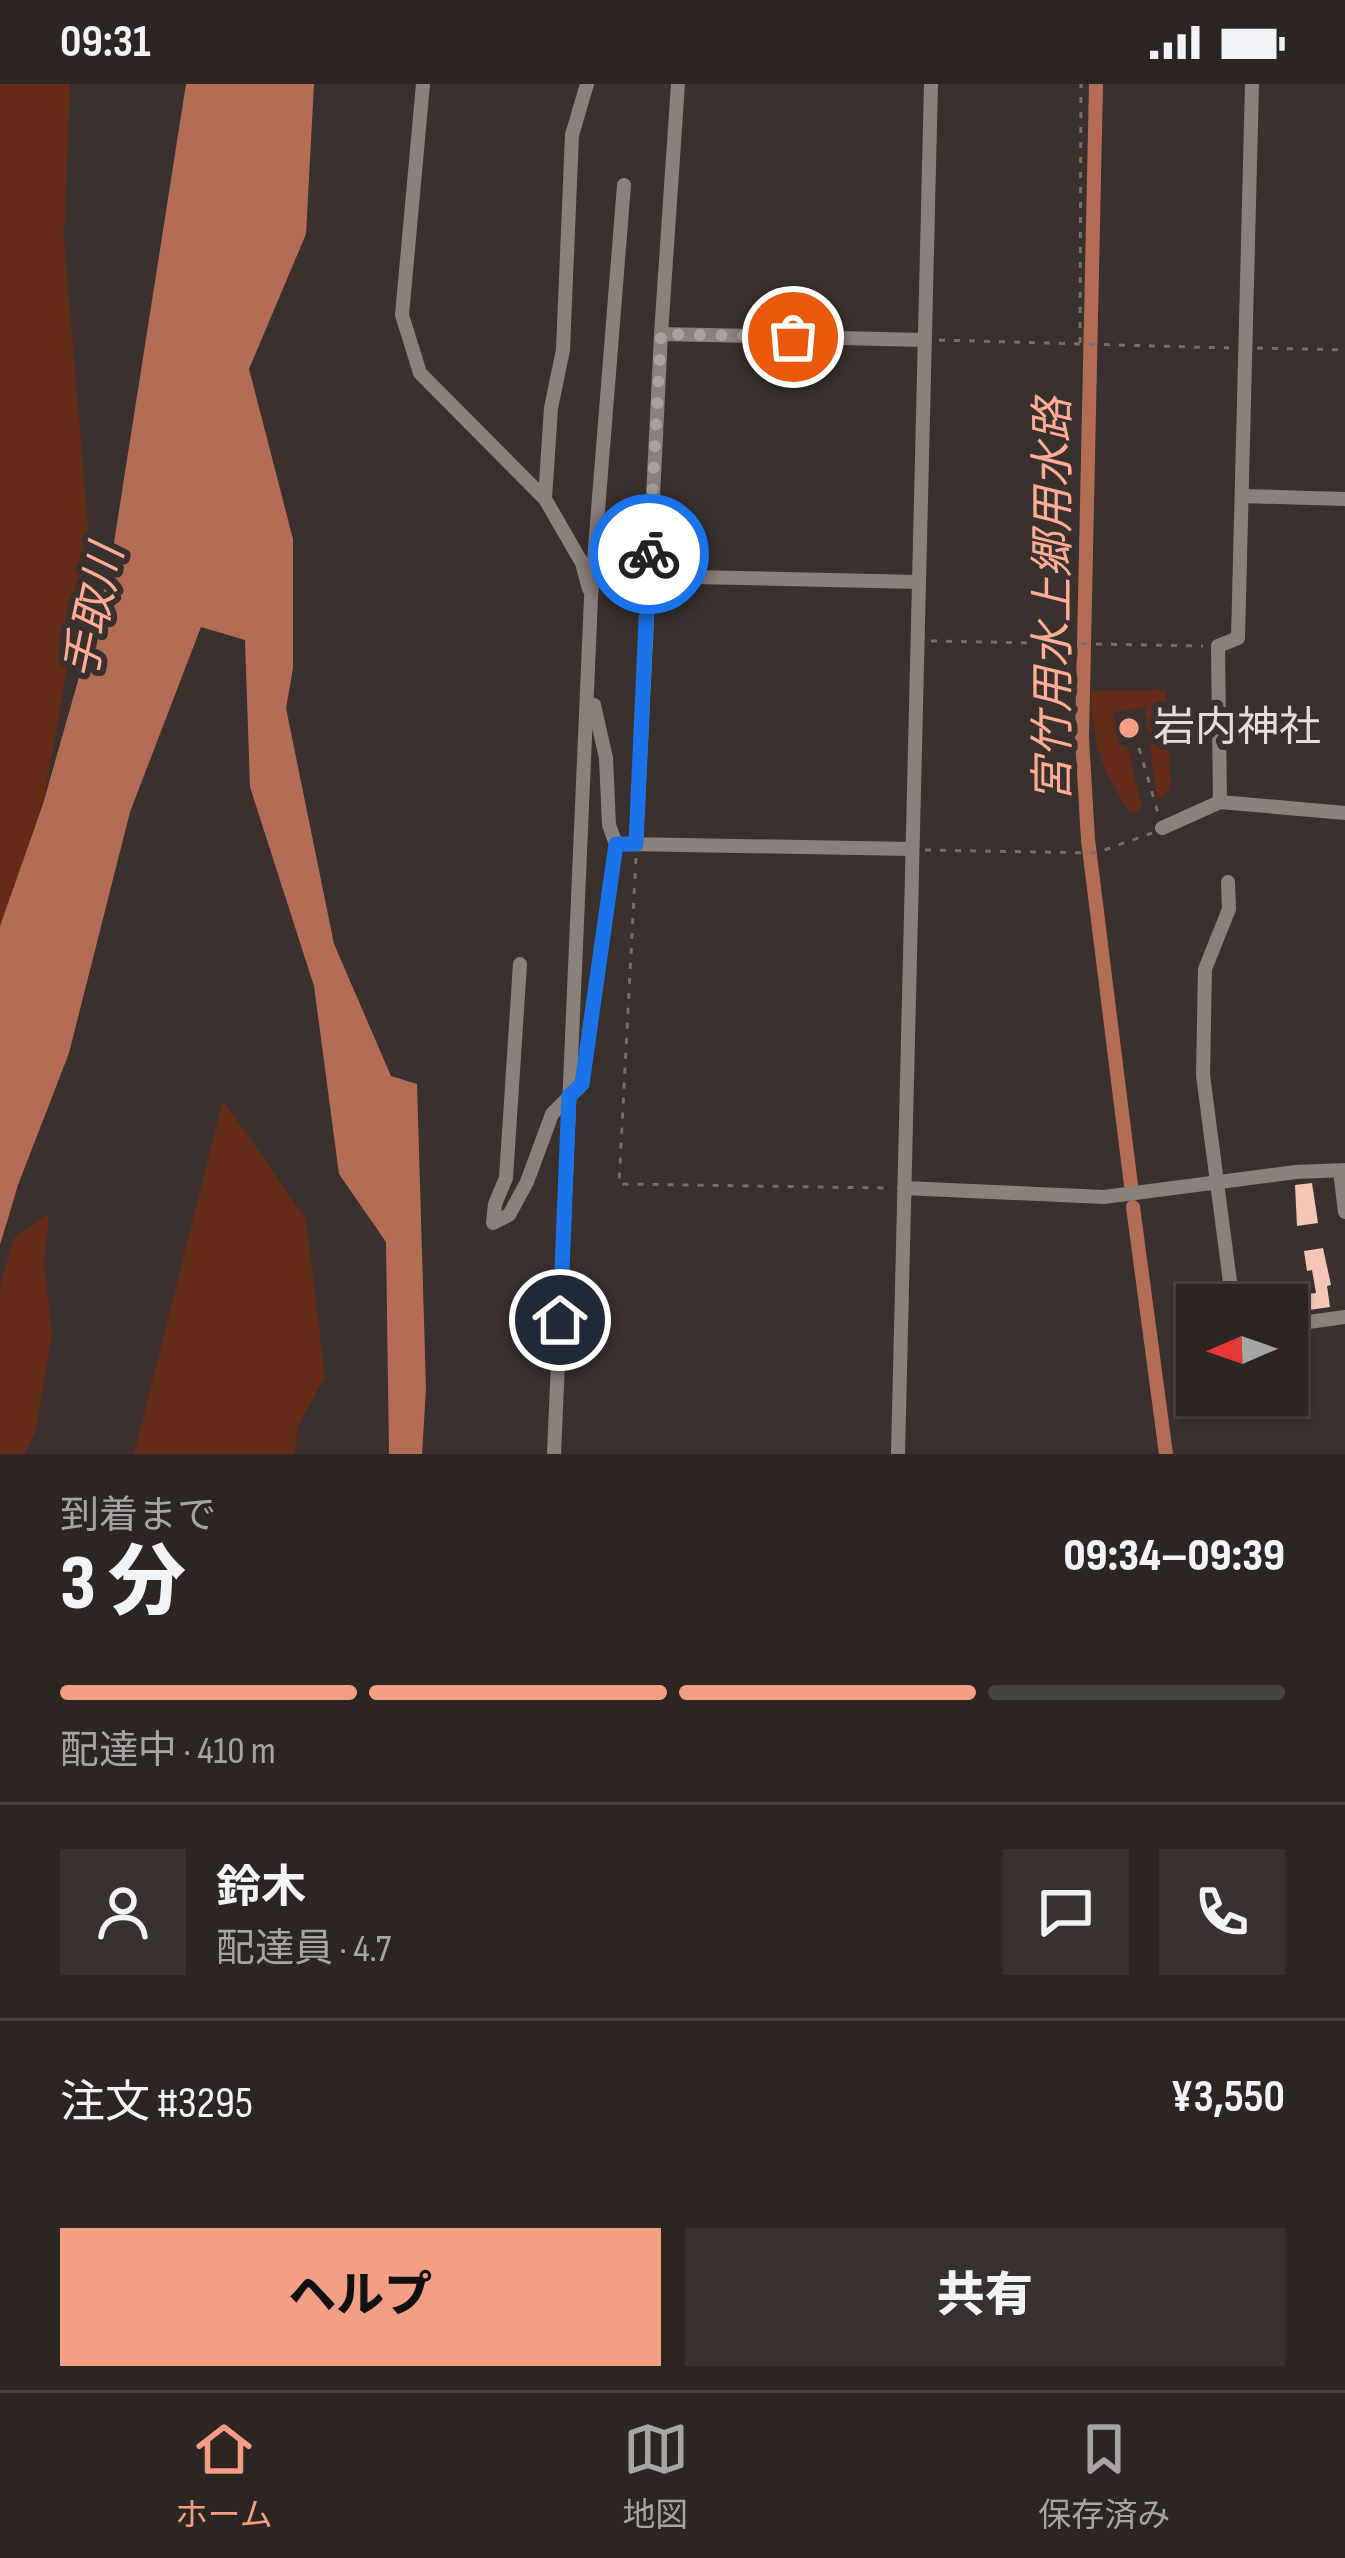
<!DOCTYPE html>
<html lang="ja">
<meta charset="utf-8">
<style>
body{margin:0;font-family:"Sofia Sans Condensed","Noto Sans JP",sans-serif;background:#38312f;color:#f1f3f6;height:100vh;display:flex;flex-direction:column;font-size:45px;white-space:nowrap}
*{box-sizing:border-box;margin:0}
p{font-size:39px;color:#a6a5a5}
.icon{flex:none;width:66px;height:66px;fill:none;stroke:currentColor;stroke-width:2;stroke-linecap:round;stroke-linejoin:round}
.map{position:relative;height:1370px;overflow:hidden}
.sheet{display:flex;flex-direction:column;background:#2c2522;flex:1}
.sheet>*{flex:none}
.needle{width:78px;rotate:268deg}
.fabs{position:absolute;left:1176px;top:1200px;display:grid;gap:24px}
.fabs a{display:grid;place-items:center;width:132px;height:132px;border-radius:0px;background:#2c2522;box-shadow:0 3px 9px #0004,0 0 0 3px #484240;font-size:60px}
.pin{position:absolute;display:grid;place-items:center;width:102px;height:102px;color:#fff;margin:-51px;border:6px solid #fff;border-radius:50%;box-shadow:0 3px 12px #0007}
.courier{position:absolute;display:grid;place-items:center;width:120px;height:120px;margin:-60px;border:9px solid #1a73e8;border-radius:50%;background:#fff;color:#222;box-shadow:0 3px 15px #0007}
.overview em{font-style:normal;font-weight:800}
.overview div{display:flex;flex-direction:column-reverse}
.overview{display:flex;align-items:center;justify-content:space-between;height:204px;padding:0 60px}
h1{font-size:78px;font-weight:800;line-height:90px}
.bar{display:grid;grid-template-columns:repeat(4,1fr);gap:18px 12px;align-content:center;height:144px;padding:0 60px}
.bar i{height:15px;border-radius:9px;background:#484240}
.bar .current{background:#f39f83}
.bar p{grid-column:span 4}
.line{display:flex;align-items:center;gap:30px;padding:0 60px;border-top:3px solid #484240}
.line div{flex:1}
.round{display:grid;place-items:center;flex:none;width:126px;height:126px;border-radius:0px;background:#38312f}
.button{display:flex;gap:24px;margin-top:auto;padding:24px 60px}
.button a{flex:1;height:138px;border-radius:0px;background:#f39f83;color:#111;font-size:48px;font-weight:800;line-height:138px;text-align:center}
.button a+a{background:#38312f;color:#f1f3f6}
.status{display:flex;justify-content:space-between;align-items:center;height:84px;padding:0 60px;background:#2c2522;direction:ltr}
.status svg{height:33px;fill:currentColor}
.dock{display:flex;justify-content:space-around;align-items:center;height:168px;border-top:3px solid #484240;background:#2c2522;font-size:33px;color:#a6a5a5}
.dock a{display:grid;justify-items:center;gap:6px}
.dock .current{color:#f39f83}
.map>svg:first-child{display:block}
.green{fill:#642b16}
.water{fill:#b46d55}
.lines{fill:none;stroke-linecap:round;stroke-linejoin:round}
.canal{stroke:#b46d55;stroke-width:14}
.building{fill:#f5c6b6}
.path{stroke:#776f6c;stroke-width:3;stroke-dasharray:6 9;stroke-linecap:butt}
.minor{stroke:#8a807c;stroke-width:14}
.done{stroke:#a8a19e;stroke-width:12;stroke-dasharray:0 21.6}
.route{stroke:#1a73e8;stroke-width:15}
.poi-dot{fill:#f39f83;stroke:#3a312e;stroke-width:4.5}
.labels{text-anchor:middle;dominant-baseline:central;stroke-width:12;stroke-linejoin:round;paint-order:stroke}
.poi-label{font-size:42px;fill:#e3dddb;stroke:#3a312e;text-anchor:start}
.water-label{font-size:45px;font-style:italic;fill:#ffae93;stroke:#3a312e}
</style>
<div class="status"><b>09:31</b><svg viewBox="0 0 49 12"><path d="M0 12V9h3v3zM5 12V6h3v6zM10 12V3h3v9zM15 12V0h3v12zM26 1h20v11H26zM47 4h2v5h-2z"/></svg></div>
<div class="map">
<svg width="1345" height="1370" viewBox="0 0 1345 1370">
<rect width="100%" height="100%" fill="#3a312e"/>
<path class="green" d="M 0,0 L 70,0 L 64,156 L 89,458 L 43,720 L 0,842 Z
M 1165,606 L 1171,705 L 1157,716 L 1145,623 L 1113,628 L 1119,660 L 1128,664 L 1142,725 L 1130,730 C 1102,683 1092,663 1091,607 Z
M 223,1016 L 306,1135 L 325,1293 L 297,1344 L 295,1370 L 134,1370 Z
M 49,1129 L 44,1179 L 52,1252 L 35,1349 L 24,1370 L 0,1370 L 0,1203 L 13,1155 Z"/>
<path class="water" d="M 186,0 L 314,0 L 306,150 L 249,285 L 293,455 L 293,584 L 286,624 L 334,860 L 391,992 L 417,1000 L 426,1305 L 422,1370 L 389,1370 L 386,1158 L 339,1090 L 314,902 L 250,703 L 245,556 L 201,543 L 130,728 L 69,969 L 18,1101 L 0,1161 L 0,842 L 43,720 L 110,484 Z"/>
<g class="lines">
<path class="canal" d="M 1096,0 L 1082,654 L 1088,756 L 1131,1101
M 1133,1123 L 1166,1370"/>
</g>
<path class="building" d="M 1312,1099 L 1318,1139 L 1297,1142 L 1295,1101 Z
M 1323,1164 L 1331,1201 L 1327,1202 L 1330,1223 L 1309,1226 L 1307,1210 L 1316,1209 L 1312,1186 L 1307,1187 L 1304,1167 Z"/>
<g class="lines">
<path class="path" d="M 939,256 L 1229,264
M 1080,259 L 1081,0
M 1257,264 L 1345,266
M 931,557 L 1203,562
M 1139,664 L 1158,729
M 925,766 L 1096,769 L 1152,749
M 636,774 L 619,1100 L 889,1104"/>
<path class="minor" d="M 423,0 L 402,231 L 420,289 L 545,415 L 582,479 L 589,505
M 661,250 L 925,256
M 1242,412 L 1345,415
M 545,415 L 551,324 L 563,266 L 572,51 L 587,0
M 648,492 L 919,498
M 1220,718 L 1218,562 L 1238,554 L 1252,0
M 1162,744 L 1220,718 L 1345,729
M 628,760 L 911,765
M 636,760 L 661,250 L 678,0
M 1228,798 L 1229,825 L 1205,885 L 1203,991 L 1233,1221
M 520,880 L 506,1094 L 495,1120 L 493,1139 L 509,1131 L 527,1098 L 552,1030 L 582,1000 L 616,760 L 609,741 L 606,674 L 594,621 L 587,619
M 1340,1087 L 1345,1128
M 904,1104 L 1104,1113 L 1296,1088 L 1345,1086
M 1287,1241 L 1345,1233
M 554,1370 L 591,514 L 624,101
M 898,1370 L 931,0"/>
</g>
<g class="lines">
<path class="done" d="M 649,470 L 661,250 L 793,253"/>
<path class="route" d="M 560,1236 L 569,1012 L 582,1000 L 616,760 L 636,760 L 649,470"/>
</g>
<circle class="poi-dot" cx="1129" cy="644" r="12"/>
<g class="labels">
<g class="poi-label">
<text x="1153" y="644">岩内神社</text>
</g>
<g class="water-label">
<text transform="translate(1054 516) rotate(-90)">宮竹用水上郷用水路</text>
<text transform="translate(95 528) rotate(-78)">手取川</text>
</g>
</g>
</svg>
<div class="fabs">
<a><svg class="needle" viewBox="-14 -14 28 28"><path d="M0-13l5 13h-10z" fill="#e53935"/><path d="M0 13l5-13h-10z" fill="#a6a5a5"/></svg></a>
</div>
<div class="pin" style="left:793px;top:253px;background:#ea580c"><svg class="icon" aria-label="bag" viewBox="0 0 24 24"><path d="M5 8h14l-1 12H6zM9 8a3 3 0 0 1 6 0"/></svg></div>
<div class="pin" style="left:560px;top:1236px;background:#1f2937"><svg class="icon" aria-label="home" viewBox="0 0 24 24"><path d="M3 11l9-7 9 7M6 9v11h12V9"/></svg></div>
<div class="courier" style="left:649px;top:470px"><svg class="icon" aria-label="bike" viewBox="0 0 24 24"><circle cx="6" cy="16" r="4"/><circle cx="18" cy="16" r="4"/><path d="M6 16l4-8h5l3 8M10 8l3 8H6M13 5h3"/></svg></div>
</div>
<section class="sheet">
<div class="overview"><div><h1>3 分</h1><p>到着まで</p></div><em>09:34–09:39</em></div>
<div class="bar"><i class="current"></i><i class="current"></i><i class="current"></i><i></i><p>配達中 · 410 m</p></div>
<div class="line" style="height:216px"><a class="round"><svg class="icon" aria-label="person" viewBox="0 0 24 24"><circle cx="12" cy="8" r="4"/><path d="M4 21q1-7 8-7t8 7"/></svg></a><div><b>鈴木</b><p>配達員 · 4.7</p></div><a class="round"><svg class="icon" aria-label="chat" viewBox="0 0 24 24"><path d="M4 5h16v11H9l-5 4z"/></svg></a><a class="round"><svg class="icon" aria-label="phone" viewBox="0 0 24 24"><path d="M5 4h4l2 5-3 2q2 4 5 5l2-3 5 2v4C11 20 4 13 5 4z"/></svg></a></div>
<div class="line" style="height:156px"><div>注文 #3295</div><b>¥3,550</b></div>
<div class="button"><a>ヘルプ</a><a>共有</a></div>
</section>
<nav class="dock">
<a class="current"><svg class="icon" aria-label="home" viewBox="0 0 24 24"><path d="M3 11l9-7 9 7M6 9v11h12V9"/></svg>ホーム</a>
<a><svg class="icon" aria-label="map" viewBox="0 0 24 24"><path d="M3 6l6-2 6 2 6-2v14l-6 2-6-2-6 2zM9 4v14M15 6v14"/></svg>地図</a>
<a><svg class="icon" aria-label="saved" viewBox="0 0 24 24"><path d="M7 4h10v16l-5-4-5 4z"/></svg>保存済み</a>
</nav>
